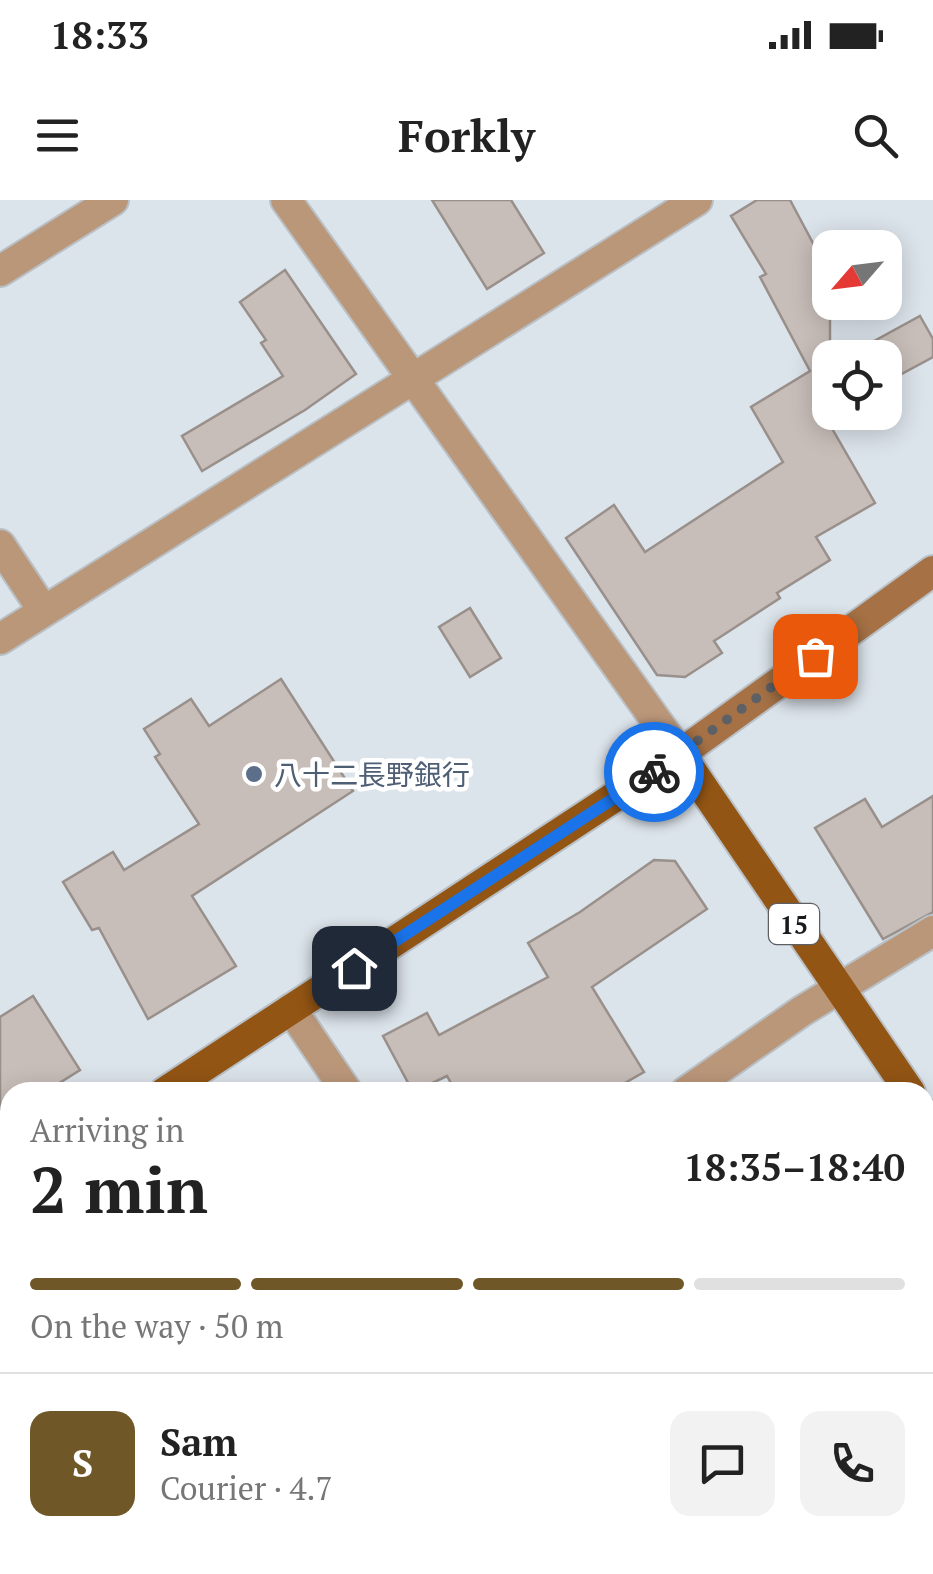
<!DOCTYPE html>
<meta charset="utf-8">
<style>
body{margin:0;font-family:"PT Serif","Noto Sans JP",serif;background:#f2f2f2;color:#222;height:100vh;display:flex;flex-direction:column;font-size:38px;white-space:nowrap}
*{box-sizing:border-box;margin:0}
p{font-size:32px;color:#767676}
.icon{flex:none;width:55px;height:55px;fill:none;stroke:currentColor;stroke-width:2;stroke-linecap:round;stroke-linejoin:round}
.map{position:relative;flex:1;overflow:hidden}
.panel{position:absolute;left:0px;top:882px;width:935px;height:492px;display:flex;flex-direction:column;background:#fff;border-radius:30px 30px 0 0;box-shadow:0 5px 25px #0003}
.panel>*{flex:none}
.needle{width:65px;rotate:242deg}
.buttons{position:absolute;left:812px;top:30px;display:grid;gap:20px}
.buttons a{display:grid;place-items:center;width:90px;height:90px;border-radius:20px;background:#fff;box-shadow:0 5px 25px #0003;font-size:50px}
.pin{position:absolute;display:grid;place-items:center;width:85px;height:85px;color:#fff;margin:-42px;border-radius:20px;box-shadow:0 5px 15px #0006}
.courier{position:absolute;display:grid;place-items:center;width:100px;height:100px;margin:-50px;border:8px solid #1a73e8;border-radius:50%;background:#fff;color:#222;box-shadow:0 2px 12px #0007}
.headline em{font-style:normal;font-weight:700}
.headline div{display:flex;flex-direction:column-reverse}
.headline{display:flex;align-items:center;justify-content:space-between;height:170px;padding:0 30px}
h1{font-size:65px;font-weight:700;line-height:75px}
.bar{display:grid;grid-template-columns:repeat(4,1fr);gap:15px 10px;align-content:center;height:120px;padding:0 30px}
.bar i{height:12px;border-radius:8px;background:#e0e0e0}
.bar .current{background:#6f5727}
.bar p{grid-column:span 4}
.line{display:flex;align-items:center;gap:25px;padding:0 30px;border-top:2px solid #e0e0e0}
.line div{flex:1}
.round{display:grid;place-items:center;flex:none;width:105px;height:105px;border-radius:20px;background:#f2f2f2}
.status{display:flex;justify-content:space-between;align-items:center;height:70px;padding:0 50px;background:#fff;direction:ltr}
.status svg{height:28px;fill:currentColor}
header{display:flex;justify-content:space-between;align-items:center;height:130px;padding:0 30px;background:#fff;font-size:45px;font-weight:700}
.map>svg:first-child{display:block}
.building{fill:#c8beb9;stroke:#99908b;stroke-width:2.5}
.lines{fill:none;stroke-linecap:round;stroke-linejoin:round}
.street-casing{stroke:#b9c0c6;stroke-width:34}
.secondary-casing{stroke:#b9c0c6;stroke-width:34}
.primary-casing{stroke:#b9c0c6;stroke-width:34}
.street{stroke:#bb977a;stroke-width:30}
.secondary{stroke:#a57145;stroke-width:30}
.primary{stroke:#935514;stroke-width:30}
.done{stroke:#5d6166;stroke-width:10;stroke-dasharray:0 18}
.route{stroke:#1a73e8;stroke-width:12}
.service-dot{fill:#5c6f8a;stroke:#fff;stroke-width:4}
.labels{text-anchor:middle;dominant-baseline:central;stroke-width:9;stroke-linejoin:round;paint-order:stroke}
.shield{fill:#fff;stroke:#5d5f62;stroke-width:2.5}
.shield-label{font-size:25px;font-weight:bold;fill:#181b1e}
.service-label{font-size:28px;fill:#4e5e75;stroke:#fff;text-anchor:start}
</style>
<div class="status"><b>18:33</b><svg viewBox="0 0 49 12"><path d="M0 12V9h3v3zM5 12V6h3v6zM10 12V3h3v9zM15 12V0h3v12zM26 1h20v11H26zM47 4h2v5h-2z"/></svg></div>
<header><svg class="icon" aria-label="menu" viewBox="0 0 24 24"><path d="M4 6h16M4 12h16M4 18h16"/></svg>Forkly<svg class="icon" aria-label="search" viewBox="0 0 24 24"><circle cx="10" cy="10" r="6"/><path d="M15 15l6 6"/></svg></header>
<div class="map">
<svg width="933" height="1374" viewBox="0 0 933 1374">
<rect width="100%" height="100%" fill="#dce4eb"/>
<path class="building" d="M 432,0 L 511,0 L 544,53 L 487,89 Z
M 757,0 L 790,0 L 830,75 L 830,225 L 875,303 L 816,337 L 830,360 L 777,393 L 780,398 L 714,441 L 722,453 L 685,477 L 657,475 L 566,338 L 614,305 L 645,352 L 783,262 L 751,207 L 810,171 L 760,77 L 766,74 L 731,16 Z
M 285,70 L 356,174 L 305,210 L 202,271 L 182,236 L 283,176 L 261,143 L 266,140 L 240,102 Z
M 920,116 L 933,139 L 933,157 L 896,177 L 885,166 L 885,158 L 876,158 L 865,146 Z
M 470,408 L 501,458 L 470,477 L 439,427 Z
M 281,479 L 353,591 L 192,696 L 236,766 L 148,819 L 99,728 L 92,730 L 63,682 L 113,652 L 124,670 L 199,624 L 155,557 L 160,554 L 144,529 L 191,499 L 209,526 Z
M 933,596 L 933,712 L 883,739 L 815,628 L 865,599 L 882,627 Z
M 654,660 L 675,661 L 707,709 L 592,787 L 644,872 L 609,892 L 456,892 L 447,876 L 413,892 L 383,836 L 427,813 L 439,835 L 548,777 L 528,743 L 580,712 Z
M 33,796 L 80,870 L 45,892 L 10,892 L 10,903 L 0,910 L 0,817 Z"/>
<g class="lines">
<g class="street-casing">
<path id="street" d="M 286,0 L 680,554
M 0,71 L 113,0
M 0,345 L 43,410
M 0,439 L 697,0
M 291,809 L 347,892
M 686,892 L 802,811 L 933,731
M 925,1346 L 933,1341
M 662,1365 L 668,1374
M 0,1370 L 10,1363
M 876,1374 L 891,1365"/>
</g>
<g class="secondary-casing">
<path id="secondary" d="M 680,554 L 933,371
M 0,1202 L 10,1218
M 104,1365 L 109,1374"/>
</g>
<g class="primary-casing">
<path id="primary" d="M 165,892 L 680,554 L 910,892
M 925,914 L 933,926
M 0,1001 L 10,994"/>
</g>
<use href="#street" class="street"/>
<use href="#secondary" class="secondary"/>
<use href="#primary" class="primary"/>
</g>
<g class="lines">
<path class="done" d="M 654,572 L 815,456"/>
<path class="route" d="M 354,768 L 654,572"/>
</g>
<circle class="service-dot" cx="254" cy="574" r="10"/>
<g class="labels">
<rect class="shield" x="769" y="704" width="50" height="40" rx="8"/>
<g class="shield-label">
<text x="794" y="724">15</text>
</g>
<g class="service-label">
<text x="274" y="574">八十二長野銀行</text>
</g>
</g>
</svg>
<div class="buttons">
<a><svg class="needle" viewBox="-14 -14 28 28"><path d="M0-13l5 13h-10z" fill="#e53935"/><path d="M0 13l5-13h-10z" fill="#767676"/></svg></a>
<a><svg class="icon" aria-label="locate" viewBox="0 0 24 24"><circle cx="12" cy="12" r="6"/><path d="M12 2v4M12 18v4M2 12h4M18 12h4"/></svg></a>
</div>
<div class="pin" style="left:815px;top:456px;background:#ea580c"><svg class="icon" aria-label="bag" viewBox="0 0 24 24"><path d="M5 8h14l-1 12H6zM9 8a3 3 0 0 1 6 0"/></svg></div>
<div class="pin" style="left:354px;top:768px;background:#1f2937"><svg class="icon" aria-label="home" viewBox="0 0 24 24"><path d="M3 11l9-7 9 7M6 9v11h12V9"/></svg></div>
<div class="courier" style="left:654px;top:572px"><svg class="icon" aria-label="bike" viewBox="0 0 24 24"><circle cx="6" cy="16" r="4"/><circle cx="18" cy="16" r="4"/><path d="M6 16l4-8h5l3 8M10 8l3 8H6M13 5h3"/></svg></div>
<section class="panel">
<div class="headline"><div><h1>2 min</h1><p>Arriving in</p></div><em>18:35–18:40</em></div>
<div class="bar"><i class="current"></i><i class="current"></i><i class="current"></i><i></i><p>On the way · 50 m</p></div>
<div class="line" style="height:180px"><b class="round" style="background:#6f5727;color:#fff">S</b><div><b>Sam</b><p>Courier · 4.7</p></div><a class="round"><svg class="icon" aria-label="chat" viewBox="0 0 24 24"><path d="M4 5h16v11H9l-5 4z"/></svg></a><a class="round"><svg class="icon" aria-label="phone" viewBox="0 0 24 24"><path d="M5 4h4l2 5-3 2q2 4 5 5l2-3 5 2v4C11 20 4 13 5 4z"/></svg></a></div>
</section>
</div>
